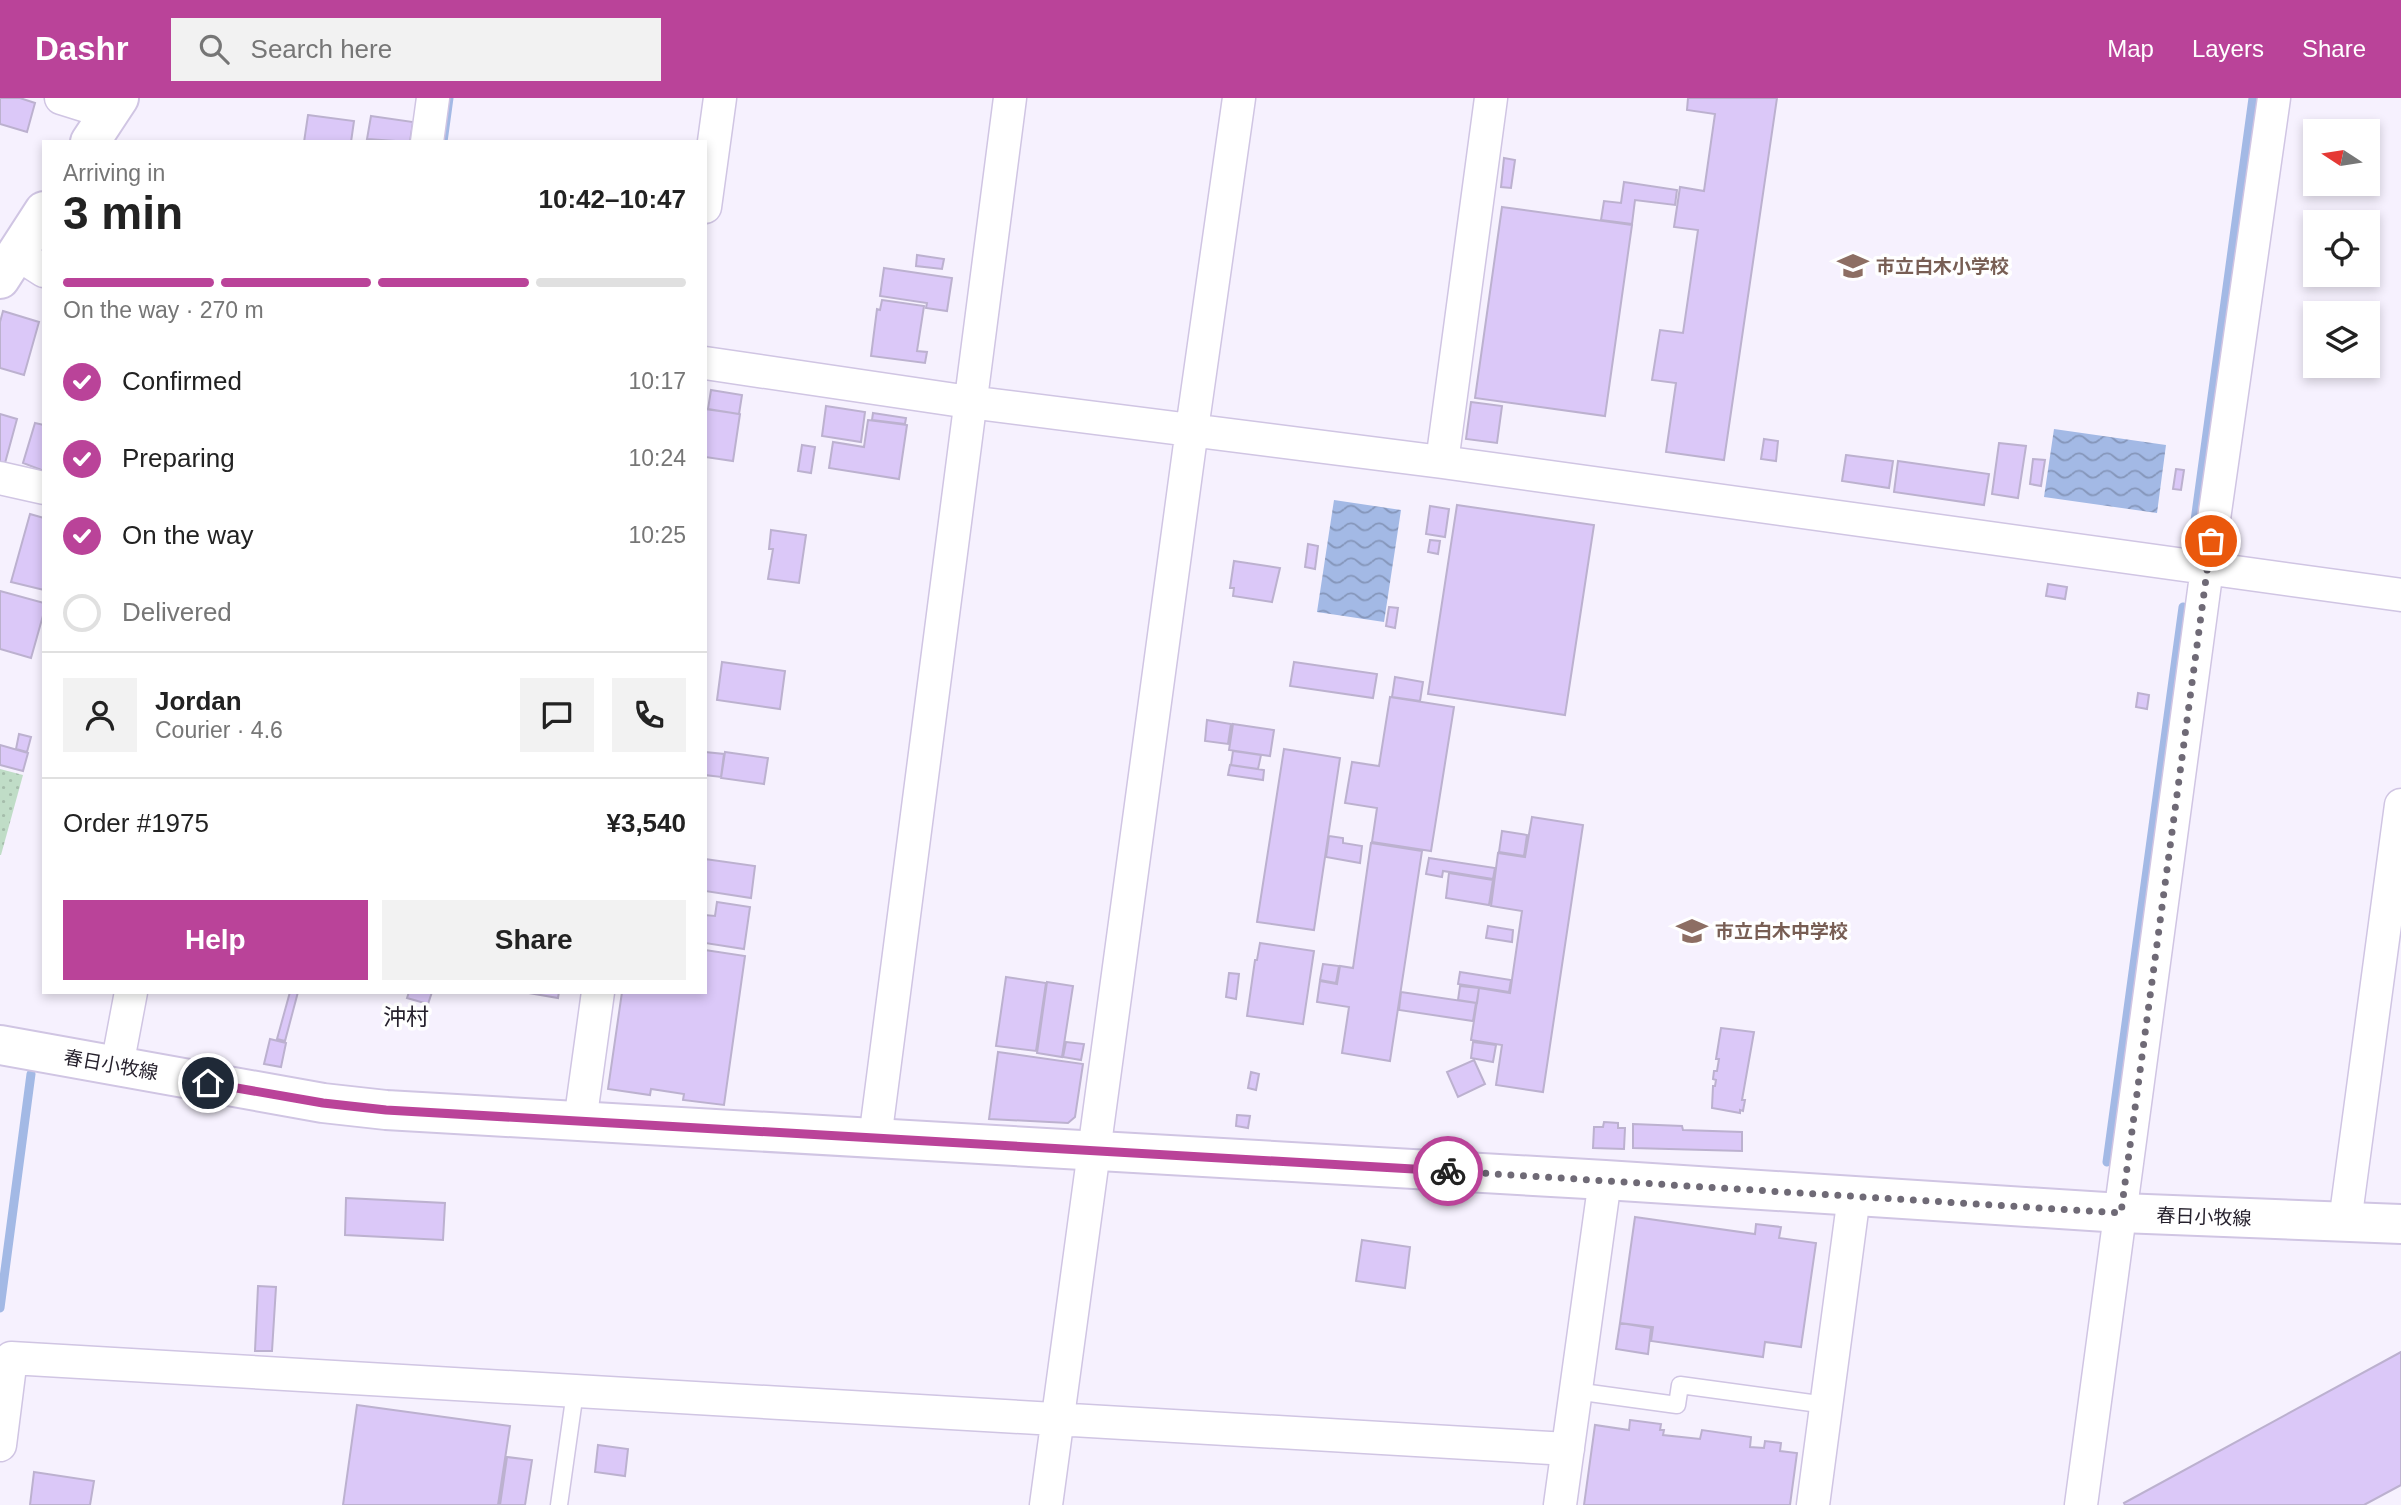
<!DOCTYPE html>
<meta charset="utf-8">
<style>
body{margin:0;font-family:Arial,"Noto Sans JP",sans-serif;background:#f2f2f2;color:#222;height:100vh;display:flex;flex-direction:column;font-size:26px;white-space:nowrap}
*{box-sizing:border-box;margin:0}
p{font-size:23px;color:#767676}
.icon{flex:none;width:38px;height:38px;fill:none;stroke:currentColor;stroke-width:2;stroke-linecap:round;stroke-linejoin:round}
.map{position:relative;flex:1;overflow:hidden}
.sheet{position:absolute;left:42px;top:42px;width:665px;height:854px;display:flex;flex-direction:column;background:#fff;border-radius:0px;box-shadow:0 4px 10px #0003}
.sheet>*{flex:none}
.needle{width:46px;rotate:282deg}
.tools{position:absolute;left:2303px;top:21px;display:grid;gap:14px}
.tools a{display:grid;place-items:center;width:77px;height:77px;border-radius:0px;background:#fff;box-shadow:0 4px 10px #0003;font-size:35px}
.pin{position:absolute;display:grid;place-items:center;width:60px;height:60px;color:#fff;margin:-30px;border:4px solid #fff;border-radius:50%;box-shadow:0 2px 7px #0007}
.courier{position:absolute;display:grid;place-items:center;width:70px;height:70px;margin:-35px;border:5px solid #ba4399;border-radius:50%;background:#fff;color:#222;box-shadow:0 2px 9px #0007}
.head em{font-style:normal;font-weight:800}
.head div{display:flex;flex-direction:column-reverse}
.head{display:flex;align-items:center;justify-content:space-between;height:119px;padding:0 21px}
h1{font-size:46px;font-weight:800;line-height:52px}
.bar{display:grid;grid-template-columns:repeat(4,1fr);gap:10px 7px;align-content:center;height:84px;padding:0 21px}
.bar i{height:9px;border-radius:5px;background:#e0e0e0}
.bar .on{background:#ba4399}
.bar p{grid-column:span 4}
.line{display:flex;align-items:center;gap:18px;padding:0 21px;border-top:2px solid #e0e0e0}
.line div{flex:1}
.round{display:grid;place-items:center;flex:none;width:74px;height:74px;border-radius:0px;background:#f2f2f2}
ol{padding:0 21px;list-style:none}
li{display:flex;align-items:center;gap:21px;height:77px}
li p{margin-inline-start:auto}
li .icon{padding:7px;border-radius:50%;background:#ba4399;color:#fff;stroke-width:4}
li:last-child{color:#767676}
li i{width:38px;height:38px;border:4px solid #e0e0e0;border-radius:50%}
.button{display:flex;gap:14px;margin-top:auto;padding:14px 21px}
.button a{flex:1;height:80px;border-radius:0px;background:#ba4399;color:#fff;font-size:28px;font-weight:800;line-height:80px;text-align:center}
.button a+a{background:#f2f2f2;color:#222}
header{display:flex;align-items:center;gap:42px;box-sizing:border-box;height:98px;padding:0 35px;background:#ba4399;color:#fff}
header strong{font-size:33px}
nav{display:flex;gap:38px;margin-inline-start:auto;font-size:24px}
.search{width:490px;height:63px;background:#f2f2f2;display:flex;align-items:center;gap:18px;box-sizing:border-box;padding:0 24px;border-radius:0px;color:#767676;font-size:26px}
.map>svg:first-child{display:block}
.park{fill:url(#park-dots)}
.water{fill:url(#water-waves)}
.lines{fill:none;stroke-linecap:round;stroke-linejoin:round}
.stream{stroke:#a3b9e5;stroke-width:9}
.building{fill:#dbc8f8;stroke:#bcb1cf;stroke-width:2}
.service-casing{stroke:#d0c5e3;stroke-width:19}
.minor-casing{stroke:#d0c5e3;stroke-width:35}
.tertiary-casing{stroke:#d0c5e3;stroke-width:42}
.secondary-casing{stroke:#d0c5e3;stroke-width:42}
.service{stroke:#fff;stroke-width:16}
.minor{stroke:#fff;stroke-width:32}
.tertiary{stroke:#fff;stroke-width:38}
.secondary{stroke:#fff;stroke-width:38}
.done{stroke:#6f6a76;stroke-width:7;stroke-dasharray:0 12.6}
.route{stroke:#ba4399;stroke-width:9}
.labels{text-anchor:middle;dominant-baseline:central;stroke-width:7;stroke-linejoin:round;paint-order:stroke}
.education-label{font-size:19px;font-weight:bold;fill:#785e54;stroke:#fff;text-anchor:start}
.street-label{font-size:19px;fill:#26212d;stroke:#fff}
.quarter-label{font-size:23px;fill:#26212d;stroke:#fff}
</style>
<header>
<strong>Dashr</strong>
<div class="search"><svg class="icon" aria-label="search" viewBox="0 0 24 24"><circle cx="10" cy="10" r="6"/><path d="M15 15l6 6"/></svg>Search here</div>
<nav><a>Map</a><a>Layers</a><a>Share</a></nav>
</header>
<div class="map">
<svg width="2401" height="1407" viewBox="0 0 2401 1407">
<defs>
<pattern id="park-dots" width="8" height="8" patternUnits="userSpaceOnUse" patternTransform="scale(1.75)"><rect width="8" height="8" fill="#c0ddc7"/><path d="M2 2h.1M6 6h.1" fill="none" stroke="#a5bdab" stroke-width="1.8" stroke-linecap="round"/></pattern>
<pattern id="water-waves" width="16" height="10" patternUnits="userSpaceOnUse" patternTransform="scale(1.75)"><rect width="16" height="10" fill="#a3b9e5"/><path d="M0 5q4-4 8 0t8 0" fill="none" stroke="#8596ba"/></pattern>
</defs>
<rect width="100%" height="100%" fill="#f6f1fe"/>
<path class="park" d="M 0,671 L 23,677 L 1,757 L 0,757 Z"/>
<path class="water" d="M 2054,331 L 2166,347 L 2157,415 L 2044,399 Z
M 1334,402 L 1401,412 L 1384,524 L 1317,514 Z"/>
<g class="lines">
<path class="stream" d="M 443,44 L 449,0
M 2194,430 L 2253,0
M 2107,1064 L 2183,509
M 0,1210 L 31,976"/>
</g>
<path class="building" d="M 0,0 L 20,0 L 35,5 L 27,34 L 0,26 Z
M 1688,0 L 1777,0 L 1724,362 L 1666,354 L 1676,285 L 1652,282 L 1660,232 L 1683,235 L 1698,132 L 1674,129 L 1680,89 L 1704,93 L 1715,16 L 1687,12 Z
M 308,17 L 354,23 L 351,44 L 304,44 Z
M 371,18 L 413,24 L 410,44 L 367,41 Z
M 1504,60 L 1515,62 L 1511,90 L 1501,89 Z
M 1624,84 L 1677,92 L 1675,107 L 1635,102 L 1632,126 L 1601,122 L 1604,103 L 1621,105 Z
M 1502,109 L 1632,127 L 1605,318 L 1475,300 Z
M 917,157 L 944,161 L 942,171 L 916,168 Z
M 884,170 L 952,180 L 947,213 L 926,210 L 927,205 L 880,198 Z
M 882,202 L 924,208 L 917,253 L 927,254 L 925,265 L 871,258 L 877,211 L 880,212 Z
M 3,213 L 39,224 L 24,277 L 0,270 L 0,224 Z
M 711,292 L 742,297 L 739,316 L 708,311 Z
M 1471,304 L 1502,308 L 1497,345 L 1466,341 Z
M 826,308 L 865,314 L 861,344 L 822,338 Z
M 705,311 L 740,316 L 733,363 L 705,359 Z
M 873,315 L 906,320 L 905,326 L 872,322 Z
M 0,316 L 17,321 L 5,365 L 0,364 Z
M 868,322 L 907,327 L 899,381 L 829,370 L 833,344 L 864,349 Z
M 35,325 L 44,327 L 44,373 L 23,365 Z
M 1764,341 L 1778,343 L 1776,363 L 1761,361 Z
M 1999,345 L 2026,348 L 2018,400 L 1992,396 Z
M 802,347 L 815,349 L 811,375 L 798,373 Z
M 1846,357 L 1893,363 L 1889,390 L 1842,383 Z
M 2033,361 L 2045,362 L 2041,388 L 2030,386 Z
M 1898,363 L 1989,376 L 1984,407 L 1894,394 Z
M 2176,371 L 2184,372 L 2181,392 L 2173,391 Z
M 1457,407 L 1594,427 L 1565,617 L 1428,596 Z
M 1430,408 L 1449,411 L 1445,439 L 1426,436 Z
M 30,416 L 44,420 L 44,492 L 11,484 Z
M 771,432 L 806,437 L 799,485 L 768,481 L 773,451 L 769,451 Z
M 1430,442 L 1440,443 L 1438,456 L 1428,454 Z
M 1308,446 L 1318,448 L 1315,471 L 1305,469 Z
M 1234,463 L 1280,470 L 1272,504 L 1233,498 L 1234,490 L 1230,490 Z
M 2048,486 L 2067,489 L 2065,501 L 2046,498 Z
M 0,493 L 44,505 L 44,514 L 31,560 L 0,551 Z
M 1389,509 L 1398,510 L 1395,530 L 1386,528 Z
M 722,564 L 785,573 L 780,611 L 717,602 Z
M 1294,564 L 1377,576 L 1373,600 L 1290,588 Z
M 1395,579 L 1423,584 L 1420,603 L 1392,599 Z
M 2138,595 L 2149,597 L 2147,611 L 2136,609 Z
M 1390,599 L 1454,609 L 1431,753 L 1372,744 L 1377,710 L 1345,705 L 1352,664 L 1379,668 Z
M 1207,622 L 1231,626 L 1228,646 L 1205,643 Z
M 1233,626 L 1274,632 L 1270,658 L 1229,652 Z
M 19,636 L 31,639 L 27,654 L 16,651 Z
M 0,647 L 28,655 L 23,673 L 0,667 Z
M 1284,651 L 1340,660 L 1314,832 L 1257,824 Z
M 1233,653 L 1261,657 L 1258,671 L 1231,667 Z
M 705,654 L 724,656 L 721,679 L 705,677 Z
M 725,654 L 768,660 L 764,686 L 721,680 Z
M 1230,667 L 1264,672 L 1263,682 L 1228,677 Z
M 1532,719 L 1583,727 L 1543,994 L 1496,987 L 1502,947 L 1471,942 L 1479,890 L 1510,895 L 1522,813 L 1491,808 L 1498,755 L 1525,759 Z
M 1502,733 L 1527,737 L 1524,758 L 1499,754 Z
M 1329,738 L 1343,740 L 1343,745 L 1362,748 L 1360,765 L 1326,759 Z
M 1371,745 L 1422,753 L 1390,963 L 1342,955 L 1349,909 L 1317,904 L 1320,883 L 1337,886 L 1340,868 L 1353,870 Z
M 1429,760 L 1495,770 L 1493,781 L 1443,773 L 1442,779 L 1426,776 Z
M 705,761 L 755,768 L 751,800 L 705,793 Z
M 1449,775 L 1493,782 L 1489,807 L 1446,800 Z
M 717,804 L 750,809 L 744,851 L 705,845 L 705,817 L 715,818 Z
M 1488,828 L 1513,832 L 1512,844 L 1486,840 Z
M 1260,845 L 1314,853 L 1303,926 L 1247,918 L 1255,862 L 1257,862 Z
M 705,852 L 745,858 L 724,1007 L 683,1002 L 684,996 L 651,991 L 650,997 L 608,991 L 622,894 L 705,894 Z
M 1323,866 L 1339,868 L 1336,885 L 1320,882 Z
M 1460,874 L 1511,882 L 1509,894 L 1458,886 Z
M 1229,875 L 1239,876 L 1236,901 L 1226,899 Z
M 1006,879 L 1046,885 L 1036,953 L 996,948 Z
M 1047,884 L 1073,888 L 1062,959 L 1037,955 Z
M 1460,888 L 1479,890 L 1477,905 L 1458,902 Z
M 290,894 L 298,894 L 285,943 L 277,941 Z
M 409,894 L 432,894 L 428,906 L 407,900 Z
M 523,894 L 559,894 L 558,900 Z
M 1401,894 L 1476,905 L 1473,923 L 1399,912 Z
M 1721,930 L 1754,934 L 1742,1002 L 1745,1002 L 1743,1013 L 1740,1012 L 1740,1015 L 1712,1010 L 1713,988 L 1715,988 L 1716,982 L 1713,981 L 1714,973 L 1717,973 L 1719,961 L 1716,961 Z
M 270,941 L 286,945 L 281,969 L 264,966 Z
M 1066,944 L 1084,946 L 1081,962 L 1063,959 Z
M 1473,944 L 1496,947 L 1493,964 L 1471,960 Z
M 998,954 L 1083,966 L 1075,1019 L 1068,1025 L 989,1021 Z
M 1474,962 L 1485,986 L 1458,999 L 1447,974 Z
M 1251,974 L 1259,976 L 1256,992 L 1248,990 Z
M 1237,1017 L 1250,1018 L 1248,1030 L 1236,1028 Z
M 1604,1024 L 1618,1025 L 1618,1030 L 1625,1030 L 1624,1051 L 1593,1050 L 1594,1029 L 1603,1029 Z
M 1633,1026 L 1682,1028 L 1683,1032 L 1742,1034 L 1742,1053 L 1633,1050 Z
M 346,1100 L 445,1105 L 443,1142 L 345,1137 Z
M 1635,1119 L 1755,1136 L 1756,1126 L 1781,1129 L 1779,1140 L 1816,1145 L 1801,1249 L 1765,1244 L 1763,1259 L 1651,1243 L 1653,1229 L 1620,1225 Z
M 1362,1142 L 1410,1149 L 1405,1190 L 1356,1183 Z
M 258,1188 L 276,1189 L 272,1253 L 255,1253 Z
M 1620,1225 L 1651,1230 L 1648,1256 L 1616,1251 Z
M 2401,1254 L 2401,1387 L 2364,1407 L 2125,1407 L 2124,1405 Z
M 357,1307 L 510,1328 L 498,1407 L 343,1407 Z
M 1630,1322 L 1661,1326 L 1660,1332 L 1664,1332 L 1663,1337 L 1700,1341 L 1702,1332 L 1751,1339 L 1750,1349 L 1764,1350 L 1765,1343 L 1781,1345 L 1780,1353 L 1797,1355 L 1790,1407 L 1584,1407 L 1595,1327 L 1629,1332 Z
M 598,1347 L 628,1351 L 625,1378 L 595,1374 Z
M 507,1359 L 532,1362 L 525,1407 L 500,1407 Z
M 34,1374 L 94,1383 L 90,1407 L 30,1407 Z"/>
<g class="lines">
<g class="service-casing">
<path id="service" d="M 1575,1293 L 1677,1307 L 1680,1287 L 1826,1307
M 559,1407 L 575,1294"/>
</g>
<g class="minor-casing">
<path id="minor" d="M 61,0 L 109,15
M 427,44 L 433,0
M 705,109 L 720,0
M 16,155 L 44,173
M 705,265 L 969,304 L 1442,364 L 2401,497
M 1442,364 L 1491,0
M 0,380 L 44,390
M 117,968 L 131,894
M 580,1024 L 598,894
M 875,1041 L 1010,0
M 2345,1124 L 2401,707
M 0,1347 L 11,1260 L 1568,1351
M 1046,1407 L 1192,331 L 1239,0
M 1560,1407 L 1605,1082
M 1813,1407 L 1854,1098
M 2081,1407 L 2207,470 L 2274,0"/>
</g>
<g class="tertiary-casing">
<path id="tertiary" d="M 90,44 L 119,0
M 0,181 L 44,113"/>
</g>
<g class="secondary-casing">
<path id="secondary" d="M 0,947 L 323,1005 L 386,1012 L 1605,1082 L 2121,1115 L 2401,1126"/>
</g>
<use href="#service" class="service"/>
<use href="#minor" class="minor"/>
<use href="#tertiary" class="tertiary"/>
<use href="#secondary" class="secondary"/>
</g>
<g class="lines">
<path class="done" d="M 1448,1073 L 2121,1115 L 2211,443"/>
<path class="route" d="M 208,985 L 323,1005 L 386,1012 L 1448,1073"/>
</g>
<defs>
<g id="school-bare" transform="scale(2.415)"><path d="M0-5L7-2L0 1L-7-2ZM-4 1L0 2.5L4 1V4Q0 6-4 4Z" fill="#8d6e63" stroke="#fff" stroke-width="2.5" paint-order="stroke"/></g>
</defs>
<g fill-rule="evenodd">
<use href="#school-bare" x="1853" y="168"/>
<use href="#school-bare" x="1692" y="833"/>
</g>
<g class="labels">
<g class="education-label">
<text x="1876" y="168">市立白木小学校</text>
<text x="1715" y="833">市立白木中学校</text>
</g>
<g class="street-label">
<text transform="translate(111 967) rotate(10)">春日小牧線</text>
<text transform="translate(2204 1119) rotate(2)">春日小牧線</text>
</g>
<g class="quarter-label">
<text x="406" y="919">沖村</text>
</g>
</g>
</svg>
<div class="tools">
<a><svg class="needle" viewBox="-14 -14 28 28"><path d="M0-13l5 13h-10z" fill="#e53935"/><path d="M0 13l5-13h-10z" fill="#767676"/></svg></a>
<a><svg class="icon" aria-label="locate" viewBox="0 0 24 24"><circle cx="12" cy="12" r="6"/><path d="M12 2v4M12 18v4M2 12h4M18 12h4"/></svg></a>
<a><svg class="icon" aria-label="layers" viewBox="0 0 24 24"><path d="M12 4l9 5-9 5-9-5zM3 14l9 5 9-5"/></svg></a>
</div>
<div class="pin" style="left:2211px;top:443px;background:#ea580c"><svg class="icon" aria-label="bag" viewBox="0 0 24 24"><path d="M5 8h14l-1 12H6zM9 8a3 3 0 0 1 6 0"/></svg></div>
<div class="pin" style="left:208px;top:985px;background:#1f2937"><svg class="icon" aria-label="home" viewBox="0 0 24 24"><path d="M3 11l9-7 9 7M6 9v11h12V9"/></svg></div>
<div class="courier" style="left:1448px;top:1073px"><svg class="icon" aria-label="bike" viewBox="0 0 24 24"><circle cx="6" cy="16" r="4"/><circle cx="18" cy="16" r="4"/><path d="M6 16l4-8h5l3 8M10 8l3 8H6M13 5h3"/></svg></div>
<section class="sheet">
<div class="head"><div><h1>3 min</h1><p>Arriving in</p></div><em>10:42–10:47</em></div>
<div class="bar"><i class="on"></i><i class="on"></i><i class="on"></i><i></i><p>On the way · 270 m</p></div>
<ol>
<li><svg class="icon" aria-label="check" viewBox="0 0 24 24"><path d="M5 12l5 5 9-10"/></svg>Confirmed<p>10:17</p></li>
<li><svg class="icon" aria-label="check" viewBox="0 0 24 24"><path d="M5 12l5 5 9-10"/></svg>Preparing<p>10:24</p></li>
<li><svg class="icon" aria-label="check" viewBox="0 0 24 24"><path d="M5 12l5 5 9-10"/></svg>On the way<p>10:25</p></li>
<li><i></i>Delivered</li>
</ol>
<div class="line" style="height:126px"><a class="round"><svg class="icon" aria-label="person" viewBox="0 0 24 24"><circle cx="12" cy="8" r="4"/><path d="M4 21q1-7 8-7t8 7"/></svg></a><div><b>Jordan</b><p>Courier · 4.6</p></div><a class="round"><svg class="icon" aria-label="chat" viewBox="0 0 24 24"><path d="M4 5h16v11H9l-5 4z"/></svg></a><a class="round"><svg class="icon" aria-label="phone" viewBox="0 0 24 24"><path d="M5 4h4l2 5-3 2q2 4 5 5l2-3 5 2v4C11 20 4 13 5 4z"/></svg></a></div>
<div class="line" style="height:91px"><div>Order #1975</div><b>¥3,540</b></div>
<div class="button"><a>Help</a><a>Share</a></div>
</section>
</div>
